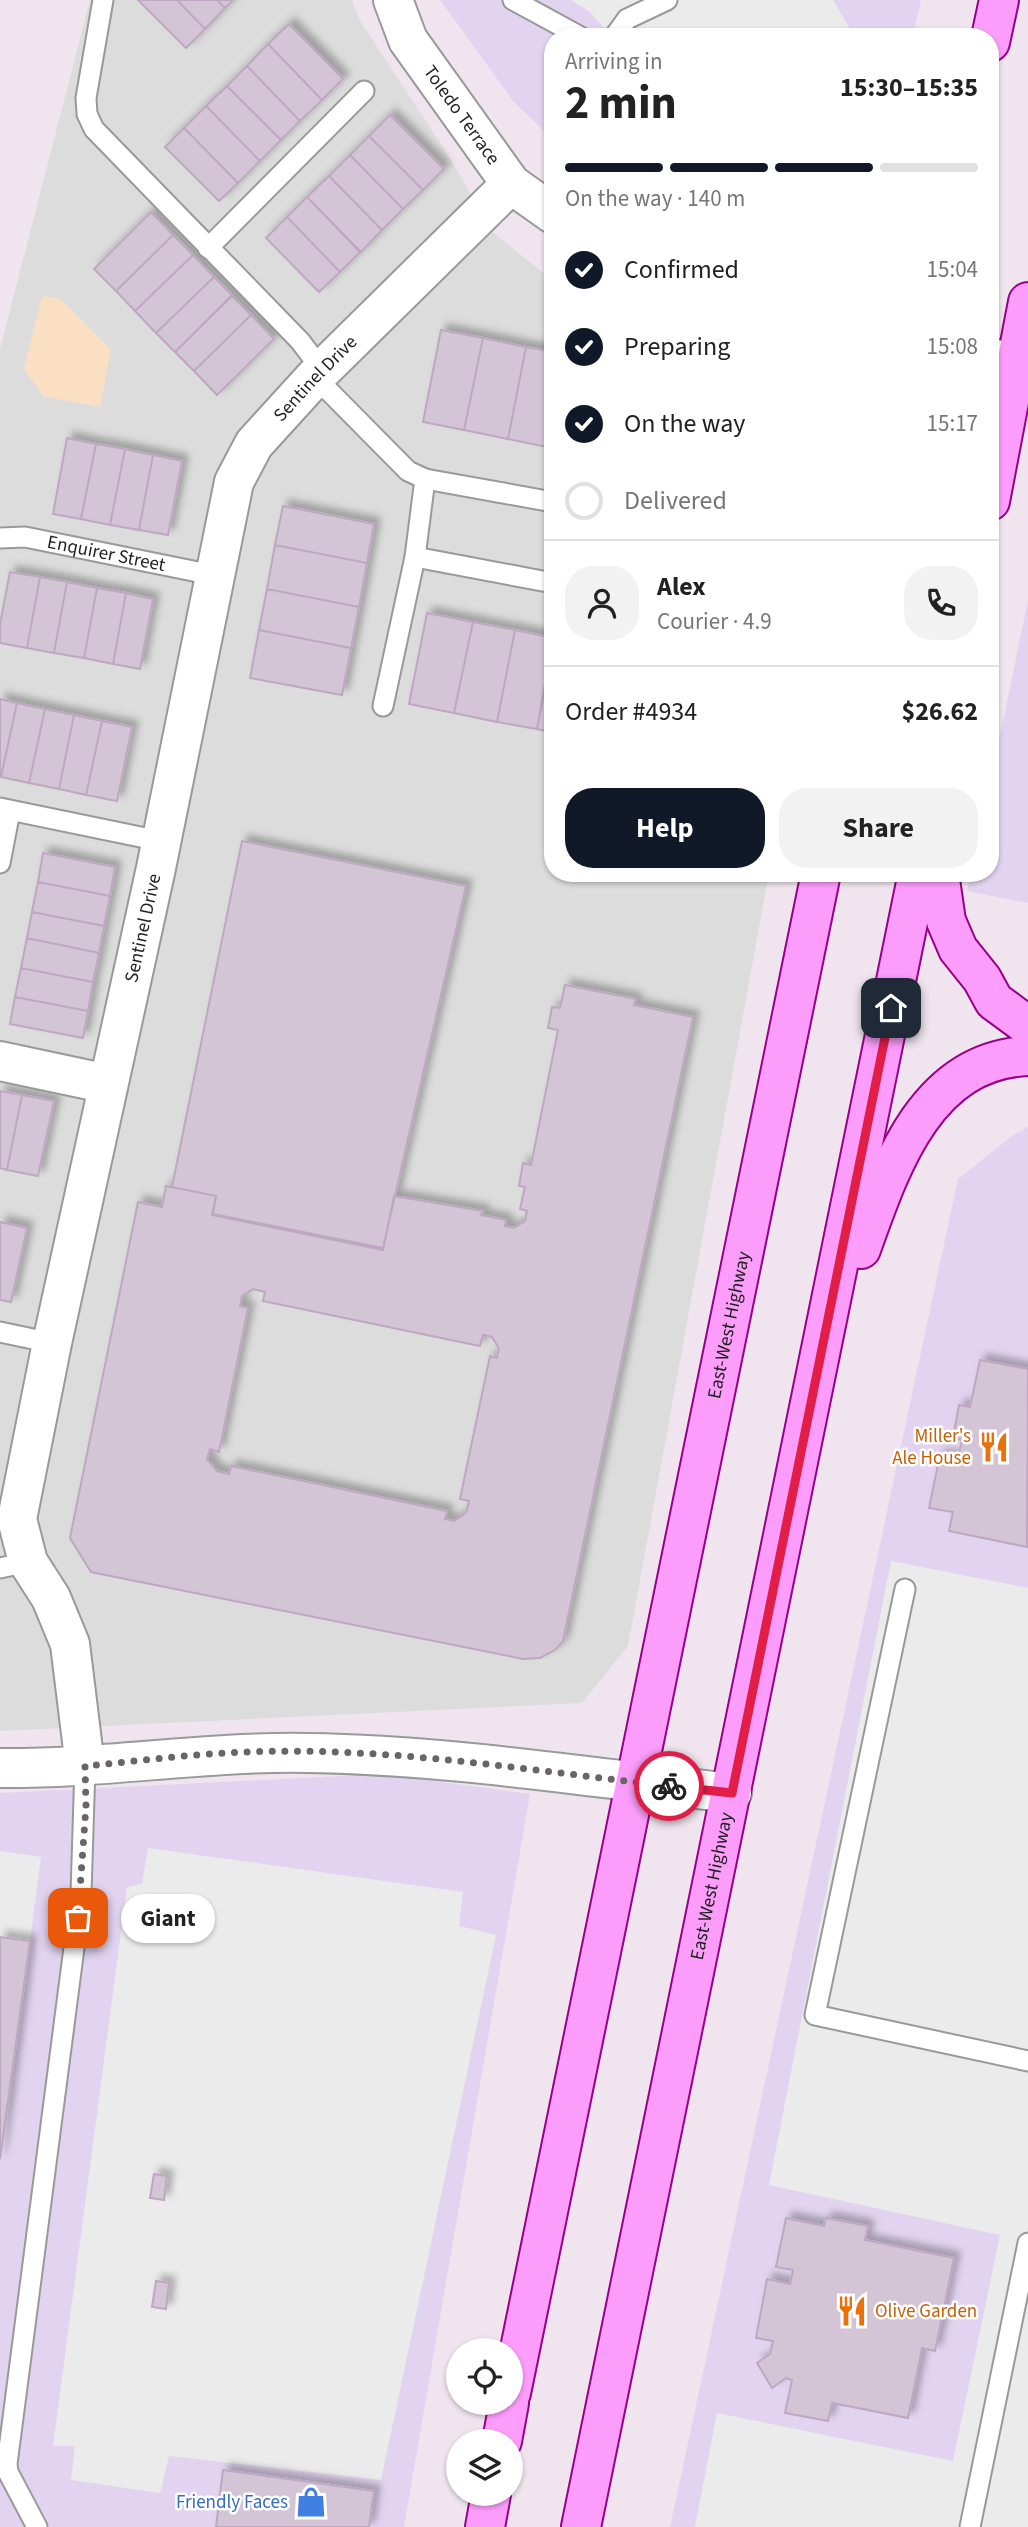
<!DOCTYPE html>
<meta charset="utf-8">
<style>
body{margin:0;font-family:"Source Sans 3",sans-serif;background:#f2f2f2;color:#222;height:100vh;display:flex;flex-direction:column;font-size:26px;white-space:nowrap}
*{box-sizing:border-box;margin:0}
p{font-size:23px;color:#767676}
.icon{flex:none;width:38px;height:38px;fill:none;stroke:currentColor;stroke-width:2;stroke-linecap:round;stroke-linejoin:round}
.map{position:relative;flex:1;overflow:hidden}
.panel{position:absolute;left:544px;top:28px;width:455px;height:854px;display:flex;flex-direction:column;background:#fff;border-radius:28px;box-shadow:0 2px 5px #0004}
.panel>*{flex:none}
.controls{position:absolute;left:446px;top:2338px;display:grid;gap:14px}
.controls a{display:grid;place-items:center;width:77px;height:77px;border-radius:50%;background:#fff;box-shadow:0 2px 5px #0004;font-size:35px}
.pin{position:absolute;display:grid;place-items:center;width:60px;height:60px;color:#fff;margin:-30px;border-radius:14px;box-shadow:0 4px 10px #0006}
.courier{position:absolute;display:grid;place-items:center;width:70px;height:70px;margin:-35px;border:5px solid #e11d48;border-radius:50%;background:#fff;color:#222;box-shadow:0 2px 9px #0007}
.bubble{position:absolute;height:49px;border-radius:24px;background:#fff;box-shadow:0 2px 5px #0004;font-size:23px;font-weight:700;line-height:49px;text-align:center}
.headline em{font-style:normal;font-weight:700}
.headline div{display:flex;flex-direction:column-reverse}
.headline{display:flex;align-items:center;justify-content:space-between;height:119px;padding:0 21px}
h1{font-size:46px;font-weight:700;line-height:52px}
.bar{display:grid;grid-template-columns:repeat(4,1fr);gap:10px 7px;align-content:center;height:84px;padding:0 21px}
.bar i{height:9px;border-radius:5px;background:#e0e0e0}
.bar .on{background:#111827}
.bar p{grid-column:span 4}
.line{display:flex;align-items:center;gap:18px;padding:0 21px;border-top:2px solid #e0e0e0}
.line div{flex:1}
.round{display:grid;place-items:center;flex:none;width:74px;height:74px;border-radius:28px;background:#f2f2f2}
ol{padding:0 21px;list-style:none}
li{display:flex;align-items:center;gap:21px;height:77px}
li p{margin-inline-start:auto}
li .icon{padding:7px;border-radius:50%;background:#111827;color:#fff;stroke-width:4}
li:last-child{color:#767676}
li i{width:38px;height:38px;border:4px solid #e0e0e0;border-radius:50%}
.primary-button{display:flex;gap:14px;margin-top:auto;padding:14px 21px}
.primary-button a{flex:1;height:80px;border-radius:28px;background:#111827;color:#fff;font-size:28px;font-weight:700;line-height:80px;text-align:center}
.primary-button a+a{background:#f2f2f2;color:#222}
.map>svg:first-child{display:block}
.residential{fill:#dcdcdd}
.commercial{fill:#e2d4f0}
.park{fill:#fadfc2}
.parking{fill:#ebebeb}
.building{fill:#d4c5d6;stroke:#bea7c1;stroke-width:2;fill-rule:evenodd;filter:url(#shadow)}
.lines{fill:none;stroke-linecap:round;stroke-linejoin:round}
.service-casing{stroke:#999;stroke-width:23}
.minor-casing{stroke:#999;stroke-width:42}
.tertiary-casing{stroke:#999;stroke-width:42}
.primary-casing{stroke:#908;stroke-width:42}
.service{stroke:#fff;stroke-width:19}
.minor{stroke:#fff;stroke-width:38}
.tertiary{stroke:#fff;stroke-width:38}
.primary{stroke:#fc9dfb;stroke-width:38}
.done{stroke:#686467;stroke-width:7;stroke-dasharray:0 12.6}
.route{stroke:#e11d48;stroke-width:9}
.labels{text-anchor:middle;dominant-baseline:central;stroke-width:5;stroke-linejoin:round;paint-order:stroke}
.street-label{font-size:19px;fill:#1f1f1f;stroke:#fff}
.food-label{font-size:19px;fill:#c56008;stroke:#fff;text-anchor:end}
.shop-label{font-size:19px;fill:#366cbe;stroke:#fff;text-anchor:end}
</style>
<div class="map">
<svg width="1028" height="2527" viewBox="0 0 1028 2527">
<defs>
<filter id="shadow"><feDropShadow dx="6" dy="-6" stdDeviation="3.5" flood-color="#0004"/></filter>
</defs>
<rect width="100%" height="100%" fill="#f0e5ee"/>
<path class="residential" d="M 90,0 L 352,0 L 360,21 L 443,147 L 494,233 L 553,281 L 553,873 L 769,873 L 628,1646 L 582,1703 L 0,1731 L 0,349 Z"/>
<path class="commercial" d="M 440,0 L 921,0 L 913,37 L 553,37 L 553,140 L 513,101 Z
M 1028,600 L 1028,903 L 967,891 L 971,873 L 990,873 L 991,779 Z
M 1028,1127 L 1028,2527 L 670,2527 L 958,1179 L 1013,1135 Z
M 383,1774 L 530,1794 L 404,2527 L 0,2527 L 0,1793 Z"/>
<path class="park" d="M 42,296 L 61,299 L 111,350 L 100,407 L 43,396 L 24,369 Z"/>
<path class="parking" d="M 571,0 L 833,0 L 855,37 L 612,37 L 590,12 Z
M 891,1561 L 1028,1588 L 1028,2527 L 695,2527 L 717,2413 L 953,2461 L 1000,2235 L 769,2185 Z
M 148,1848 L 463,1892 L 459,1926 L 496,1935 L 381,2480 L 169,2456 L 160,2493 L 71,2480 L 75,2446 L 53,2446 L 127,1887 L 142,1884 Z
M 0,1851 L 41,1857 L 30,1941 L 0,1937 Z"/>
<path class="building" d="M 138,0 L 177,0 L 205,29 L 186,48 Z
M 177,0 L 217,0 L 225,8 L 205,29 Z
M 217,0 L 233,0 L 225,8 Z
M 289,24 L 343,79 L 322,100 L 268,44 Z
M 268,44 L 322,100 L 300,121 L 247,66 Z
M 247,66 L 300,121 L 281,140 L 227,86 Z
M 227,86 L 281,140 L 260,161 L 206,106 Z
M 206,106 L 260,161 L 238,183 L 184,128 Z
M 390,115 L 444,169 L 423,190 L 369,136 Z
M 184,128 L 238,183 L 219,201 L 165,147 Z
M 369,136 L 423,190 L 403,209 L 350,155 Z
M 350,155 L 403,209 L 382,230 L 329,176 Z
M 329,176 L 382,230 L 361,252 L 307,197 Z
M 307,197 L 360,252 L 340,272 L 287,217 Z
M 151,212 L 173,235 L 116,291 L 94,269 Z
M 287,217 L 340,272 L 319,292 L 266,238 Z
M 173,235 L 193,255 L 135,311 L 116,291 Z
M 193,255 L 214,277 L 156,333 L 135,311 Z
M 214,277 L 232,295 L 175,352 L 156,333 Z
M 232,296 L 251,315 L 194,371 L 175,352 Z
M 251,315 L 274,339 L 217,395 L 194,371 Z
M 441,330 L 483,338 L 464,430 L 423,422 Z
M 483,338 L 526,347 L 508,439 L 464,430 Z
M 526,347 L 553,352 L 552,448 L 508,439 Z
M 67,438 L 96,444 L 81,519 L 53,514 Z
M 96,444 L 125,449 L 110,525 L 81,519 Z
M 125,449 L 153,455 L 139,530 L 110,525 Z
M 153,455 L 182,461 L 168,535 L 139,530 Z
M 283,506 L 374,524 L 367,563 L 275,545 Z
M 275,545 L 367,563 L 359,607 L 267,589 Z
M 10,572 L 40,577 L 27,648 L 0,643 L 0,624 Z
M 40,577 L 67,582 L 54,653 L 27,648 Z
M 67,582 L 97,588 L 84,658 L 54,653 Z
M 97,588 L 126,593 L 113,664 L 84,658 Z
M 267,589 L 359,607 L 351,648 L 259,630 Z
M 126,593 L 153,599 L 140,669 L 113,664 Z
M 427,613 L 473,622 L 454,713 L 409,704 Z
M 473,622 L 515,630 L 497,722 L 454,713 Z
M 259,630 L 351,648 L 342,695 L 250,678 Z
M 515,630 L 553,638 L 537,729 L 497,722 Z
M 553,649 L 553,733 L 537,729 Z
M 0,699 L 17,703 L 1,777 L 0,777 Z
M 17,703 L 45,709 L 29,783 L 1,777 Z
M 45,709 L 74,715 L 59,789 L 29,783 Z
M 74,715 L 102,721 L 86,795 L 59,789 Z
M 102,721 L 132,727 L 117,801 L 86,795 Z
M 242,841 L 466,886 L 383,1248 L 213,1214 L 216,1196 L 172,1187 Z
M 43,853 L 115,867 L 110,896 L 38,882 Z
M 38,882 L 110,896 L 104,926 L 32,912 Z
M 32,912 L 104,926 L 99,953 L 27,938 Z
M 27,938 L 99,953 L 93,982 L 21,968 Z
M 21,968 L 93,982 L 88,1011 L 15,997 Z
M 565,985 L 636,999 L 634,1005 L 693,1017 L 563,1641 L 555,1650 L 540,1658 L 523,1659 L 91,1572 L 70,1538 L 138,1202 L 162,1207 L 166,1186 L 216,1196 L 212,1215 L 383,1250 L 394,1196 L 483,1211 L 481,1215 L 506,1220 L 505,1226 L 514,1228 L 525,1221 L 527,1211 L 520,1209 L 525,1187 L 519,1186 L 523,1163 L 531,1165 L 558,1030 L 548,1028 L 552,1007 L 560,1008 ZM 253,1289 L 265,1292 L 263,1301 L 480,1346 L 483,1335 L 492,1337 L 499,1349 L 497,1358 L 490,1356 L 460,1499 L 469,1501 L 466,1513 L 454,1521 L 445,1519 L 447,1511 L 231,1466 L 229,1474 L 217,1471 L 207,1459 L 210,1449 L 219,1452 L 248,1308 L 240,1306 L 242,1296 Z
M 15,997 L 88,1011 L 83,1038 L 10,1024 Z
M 0,1091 L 22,1095 L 7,1170 L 0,1168 Z
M 22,1095 L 54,1101 L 38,1176 L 7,1170 Z
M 0,1222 L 27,1228 L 11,1302 L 0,1300 Z
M 980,1360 L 1028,1369 L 1027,1547 L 949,1531 L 953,1512 L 929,1508 L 940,1455 L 958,1459 L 962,1440 L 953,1438 L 959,1405 L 970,1407 Z
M 0,1937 L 30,1941 L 0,2159 Z
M 154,2174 L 167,2176 L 164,2200 L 150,2198 Z
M 786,2218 L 824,2226 L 826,2218 L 868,2226 L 865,2240 L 954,2258 L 935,2351 L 922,2348 L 908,2418 L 832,2403 L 828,2421 L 785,2413 L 792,2380 L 786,2378 L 772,2388 L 757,2363 L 770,2354 L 773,2341 L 756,2338 L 767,2279 L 790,2284 L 793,2270 L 776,2267 Z
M 156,2281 L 169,2283 L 166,2309 L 152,2307 Z
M 223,2470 L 374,2491 L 369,2527 L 216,2527 Z"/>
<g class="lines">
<g class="service-casing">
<g id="service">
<path d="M 103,0 L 86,98 L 87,114 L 94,129 L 300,341 L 322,370"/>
<path d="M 513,0 L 581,37"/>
<path d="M 614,37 L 627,19 L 667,0"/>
<path d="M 208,248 L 364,91"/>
<path d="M 315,377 L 408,471 L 425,479 L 553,502"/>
<path d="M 425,479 L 415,557 L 553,583"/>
<path id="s1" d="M 0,538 L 25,537 L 213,575"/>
<path d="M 383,706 L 415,557"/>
<path d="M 0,808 L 160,841"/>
<path d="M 0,863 L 10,811"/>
<path d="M 0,1332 L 52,1343"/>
<path d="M 0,1568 L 28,1562"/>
<path d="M 905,1589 L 815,2015 L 1028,2061"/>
<path d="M 37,2527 L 8,2472 L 7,2464 L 81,1894 L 85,1766"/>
<path d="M 970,2527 L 1028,2243"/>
</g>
</g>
<g class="minor-casing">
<g id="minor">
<path id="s2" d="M 393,0 L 408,40 L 511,184 L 553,214"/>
<path d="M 0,1061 L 108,1084"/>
<path id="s3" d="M 85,1766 L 70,1644 L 51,1598 L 28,1562 L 17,1519 L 52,1343 L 156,868 L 234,482 L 254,444 L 315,377 L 511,184"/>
<path d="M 0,1768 C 103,1769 205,1751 308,1753 C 449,1755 592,1778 732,1793"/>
</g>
</g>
<g class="tertiary-casing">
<path id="tertiary" d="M 990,358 L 1028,365"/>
</g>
<g class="primary-casing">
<g id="primary">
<path d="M 990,42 L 999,0"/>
<path d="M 990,501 L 1028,302"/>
<path d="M 939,873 L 946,921 L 958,949 L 982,979 L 994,1001 L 1028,1026"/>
<path d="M 861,1249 C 890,1168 925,1060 1028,1056"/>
<path id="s4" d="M 511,2393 L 821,873"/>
<path d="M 502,2441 L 509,2403"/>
<path d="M 485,2527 L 491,2494"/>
<path id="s5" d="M 581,2527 L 918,873"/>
</g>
</g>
<use href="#service" class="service"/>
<use href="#minor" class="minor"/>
<use href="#tertiary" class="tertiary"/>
<use href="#primary" class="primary"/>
</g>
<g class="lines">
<path class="done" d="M 78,1918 L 86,1806 L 85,1766 C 132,1762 180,1755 228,1753 C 374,1744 524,1770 669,1786"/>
<path class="route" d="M 669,1786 L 732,1793 L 891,1008"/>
</g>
<defs>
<g id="restaurant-bare" transform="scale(2.415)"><path d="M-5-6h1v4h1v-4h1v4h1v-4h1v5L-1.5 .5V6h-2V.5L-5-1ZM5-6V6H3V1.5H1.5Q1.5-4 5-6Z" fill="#e8710a" stroke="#fff" stroke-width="2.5" paint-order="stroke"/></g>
<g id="shop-bare" transform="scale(2.415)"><path d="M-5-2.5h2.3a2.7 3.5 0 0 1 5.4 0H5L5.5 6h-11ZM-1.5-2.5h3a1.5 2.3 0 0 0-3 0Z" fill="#3f7fe0" stroke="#fff" stroke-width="2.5" paint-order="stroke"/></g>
</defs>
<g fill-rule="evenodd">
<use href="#restaurant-bare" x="994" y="1447"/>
<use href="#restaurant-bare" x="852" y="2311"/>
<use href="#shop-bare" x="311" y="2502"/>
</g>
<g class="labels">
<g class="street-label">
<text stroke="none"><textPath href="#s2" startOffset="135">Toledo Terrace</textPath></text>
<text stroke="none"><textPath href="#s3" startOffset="1452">Sentinel Drive</textPath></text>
<text stroke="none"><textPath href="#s1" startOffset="108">Enquirer Street</textPath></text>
<text stroke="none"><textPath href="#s3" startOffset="864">Sentinel Drive</textPath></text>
<text stroke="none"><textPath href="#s4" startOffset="1090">East-West Highway</textPath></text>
<text stroke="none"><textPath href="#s5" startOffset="654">East-West Highway</textPath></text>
</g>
<g class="food-label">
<text x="971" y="1436">Miller's<tspan x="971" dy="22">Ale House</tspan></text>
<text x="875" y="2311" text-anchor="start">Olive Garden</text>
</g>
<g class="shop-label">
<text x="288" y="2502">Friendly Faces</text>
</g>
</g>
</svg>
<div class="controls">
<a><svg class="icon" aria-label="locate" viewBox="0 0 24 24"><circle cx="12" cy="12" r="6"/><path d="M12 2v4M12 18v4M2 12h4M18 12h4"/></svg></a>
<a><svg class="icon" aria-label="layers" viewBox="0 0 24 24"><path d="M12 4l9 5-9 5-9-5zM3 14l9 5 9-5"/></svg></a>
</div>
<div class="pin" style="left:78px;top:1918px;background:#ea580c"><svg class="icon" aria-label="bag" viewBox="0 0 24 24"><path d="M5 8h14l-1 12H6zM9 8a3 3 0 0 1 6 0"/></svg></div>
<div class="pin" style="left:891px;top:1008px;background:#1f2937"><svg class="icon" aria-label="home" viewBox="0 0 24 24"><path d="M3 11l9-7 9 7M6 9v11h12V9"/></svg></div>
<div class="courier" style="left:669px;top:1786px"><svg class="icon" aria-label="bike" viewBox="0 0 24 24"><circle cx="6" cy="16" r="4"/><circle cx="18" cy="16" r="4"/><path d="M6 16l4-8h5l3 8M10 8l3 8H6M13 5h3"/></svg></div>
<div class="bubble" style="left:121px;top:1894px;width:94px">Giant</div>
<section class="panel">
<div class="headline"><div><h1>2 min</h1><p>Arriving in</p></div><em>15:30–15:35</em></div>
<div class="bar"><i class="on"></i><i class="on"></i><i class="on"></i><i></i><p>On the way · 140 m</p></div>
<ol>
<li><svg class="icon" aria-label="check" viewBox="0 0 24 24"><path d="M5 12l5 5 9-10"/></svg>Confirmed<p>15:04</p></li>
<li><svg class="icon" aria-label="check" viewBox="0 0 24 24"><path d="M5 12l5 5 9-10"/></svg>Preparing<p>15:08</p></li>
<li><svg class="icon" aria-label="check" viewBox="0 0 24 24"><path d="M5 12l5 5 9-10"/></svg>On the way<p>15:17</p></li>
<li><i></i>Delivered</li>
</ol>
<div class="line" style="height:126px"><a class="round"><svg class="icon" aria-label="person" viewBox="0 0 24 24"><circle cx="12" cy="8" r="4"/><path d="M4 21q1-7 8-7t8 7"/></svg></a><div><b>Alex</b><p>Courier · 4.9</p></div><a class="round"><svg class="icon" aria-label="phone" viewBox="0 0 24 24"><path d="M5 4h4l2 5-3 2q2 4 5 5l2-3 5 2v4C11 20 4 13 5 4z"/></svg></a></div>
<div class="line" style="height:91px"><div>Order #4934</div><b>$26.62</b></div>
<div class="primary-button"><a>Help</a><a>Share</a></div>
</section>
</div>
